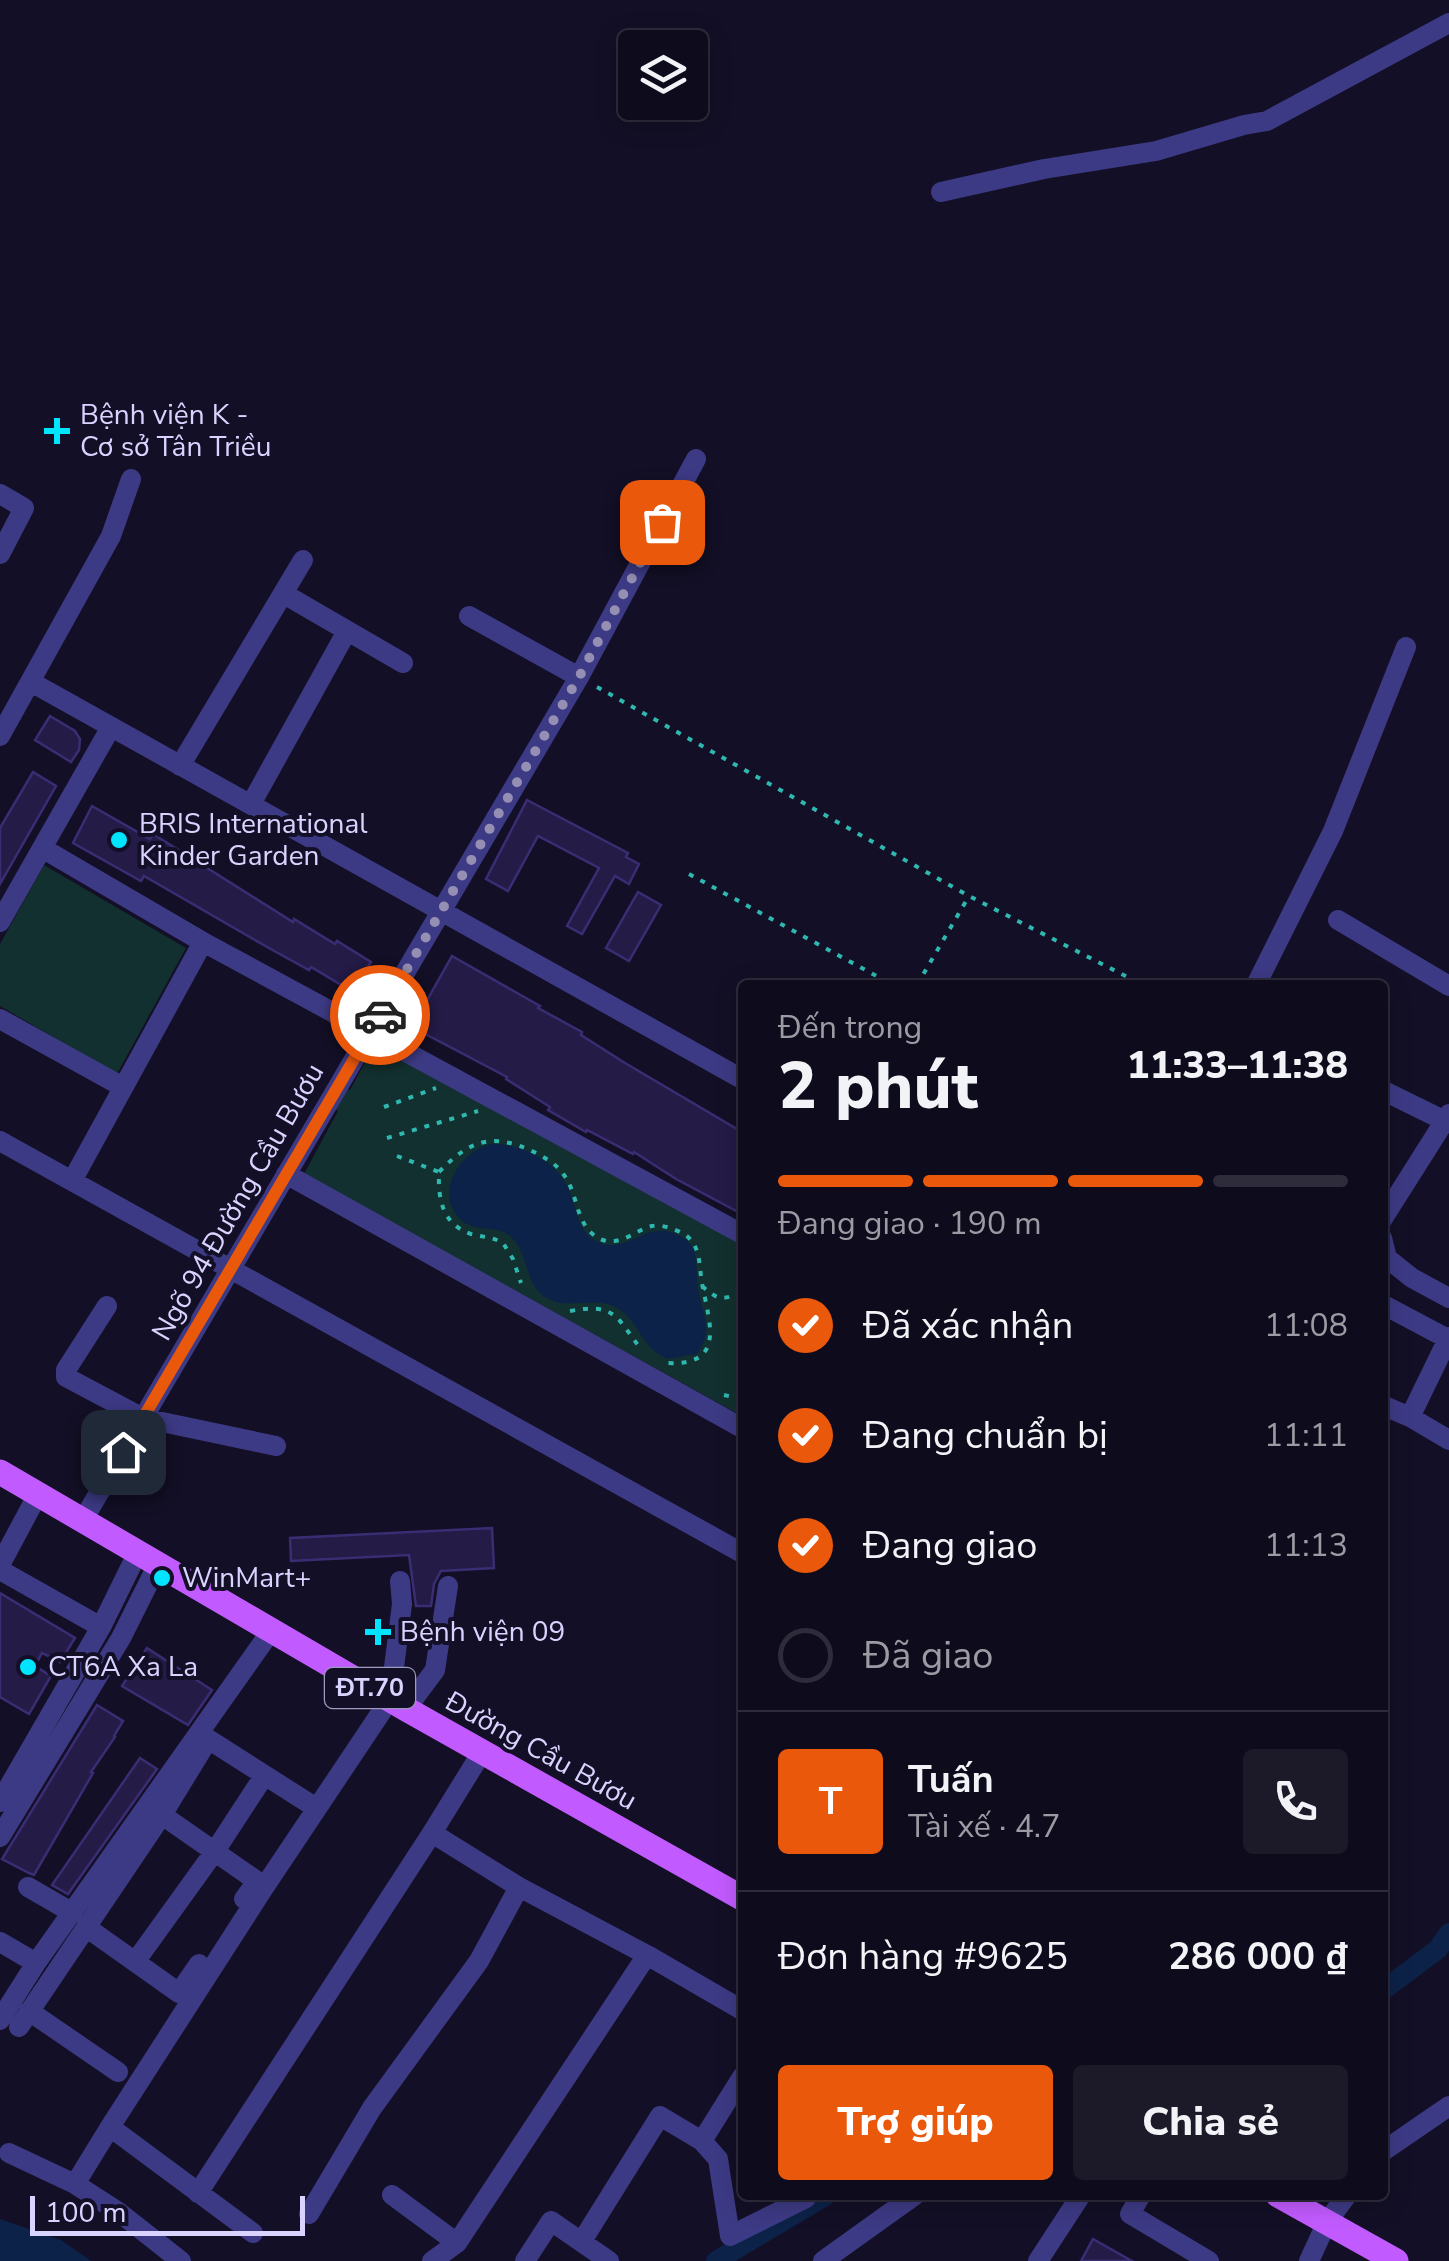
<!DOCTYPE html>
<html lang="vi">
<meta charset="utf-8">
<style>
body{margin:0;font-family:"Nunito Sans",sans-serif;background:#1c1929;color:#f1f3f6;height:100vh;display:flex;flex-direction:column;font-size:38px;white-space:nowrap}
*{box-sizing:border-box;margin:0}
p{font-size:32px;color:#9b9ba3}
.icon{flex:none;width:55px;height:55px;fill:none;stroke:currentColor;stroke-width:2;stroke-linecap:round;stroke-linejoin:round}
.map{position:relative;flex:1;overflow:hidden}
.panel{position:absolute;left:738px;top:980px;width:650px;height:1220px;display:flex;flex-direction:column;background:#0e0b1c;border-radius:10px;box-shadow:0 5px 25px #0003,0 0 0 2px #2e2b3b}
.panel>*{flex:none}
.tools{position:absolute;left:618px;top:30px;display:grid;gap:20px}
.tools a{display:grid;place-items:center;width:90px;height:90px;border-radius:10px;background:#0e0b1c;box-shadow:0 5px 25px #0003,0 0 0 2px #2e2b3b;font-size:50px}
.scale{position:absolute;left:30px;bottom:25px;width:275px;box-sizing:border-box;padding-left:10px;border:5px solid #d9d4ff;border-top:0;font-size:28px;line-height:35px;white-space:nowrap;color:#d9d4ff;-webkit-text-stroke:8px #130f26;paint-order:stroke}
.pin{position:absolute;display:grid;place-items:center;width:85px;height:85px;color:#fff;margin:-42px;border-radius:20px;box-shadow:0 5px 15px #0006}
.courier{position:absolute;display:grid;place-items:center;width:100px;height:100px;margin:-50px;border:8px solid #ea580c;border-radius:50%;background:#fff;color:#222;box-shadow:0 2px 12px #0007}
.headline em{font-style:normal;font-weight:800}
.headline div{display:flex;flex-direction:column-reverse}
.headline{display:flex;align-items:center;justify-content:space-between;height:170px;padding:0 40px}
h1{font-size:65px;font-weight:800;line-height:75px}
.bar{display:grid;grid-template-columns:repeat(4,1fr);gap:15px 10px;align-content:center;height:120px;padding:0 40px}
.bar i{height:12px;border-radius:8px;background:#2e2b3b}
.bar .current{background:#ea580c}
.bar p{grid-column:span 4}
.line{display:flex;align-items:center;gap:25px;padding:0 40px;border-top:2px solid #2e2b3b}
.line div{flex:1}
.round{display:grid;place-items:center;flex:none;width:105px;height:105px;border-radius:10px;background:#1c1929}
ol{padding:0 40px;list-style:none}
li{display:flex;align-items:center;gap:30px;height:110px}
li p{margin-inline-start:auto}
li .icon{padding:10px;border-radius:50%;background:#ea580c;color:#fff;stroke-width:4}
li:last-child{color:#9b9ba3}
li i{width:55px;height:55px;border:5px solid #2e2b3b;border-radius:50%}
.cta{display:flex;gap:20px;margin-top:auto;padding:20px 40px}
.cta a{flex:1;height:115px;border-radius:10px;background:#ea580c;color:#fff;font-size:40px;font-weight:800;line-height:115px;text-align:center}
.cta a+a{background:#1c1929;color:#f1f3f6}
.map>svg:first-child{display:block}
.green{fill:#12302f}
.water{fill:#0c2248}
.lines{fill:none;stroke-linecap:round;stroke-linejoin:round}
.canal{stroke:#0c2248;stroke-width:20}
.building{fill:#241b47;stroke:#3b2d73;stroke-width:2.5}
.path{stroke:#2fb8b0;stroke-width:4;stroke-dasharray:5 8;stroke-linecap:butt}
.minor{stroke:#3d3a85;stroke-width:20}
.major{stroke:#c25bff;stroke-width:25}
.done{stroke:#948fb3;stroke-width:10;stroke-dasharray:0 18}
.route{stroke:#ea580c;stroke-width:12}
.poi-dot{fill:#00e5ff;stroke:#130f26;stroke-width:4}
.labels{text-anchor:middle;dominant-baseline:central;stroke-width:8;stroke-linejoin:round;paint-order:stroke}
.shield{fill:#130f26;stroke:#9e99be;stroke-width:2.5}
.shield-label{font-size:25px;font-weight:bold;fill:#d9d4ff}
.poi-label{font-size:28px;fill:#d9d4ff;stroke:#130f26;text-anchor:start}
.street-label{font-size:28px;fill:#d9d4ff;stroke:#130f26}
</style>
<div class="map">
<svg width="1449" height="2261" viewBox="0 0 1449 2261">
<rect width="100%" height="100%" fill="#130f26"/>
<path class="green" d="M 44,865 L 186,948 L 117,1074 L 0,1006 L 0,944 Z
M 375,1044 L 742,1243 L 742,1416 L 304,1174 L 338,1111 L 333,1106 L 343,1087 L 350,1090 Z"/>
<path class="water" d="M 492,1144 C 522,1144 555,1159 568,1188 C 577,1206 576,1230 596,1241 C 623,1256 644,1224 670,1232 C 703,1242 694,1261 698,1288 C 702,1316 715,1327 697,1354 L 667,1359 C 660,1355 653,1351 648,1345 C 639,1334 632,1317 619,1309 C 596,1294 568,1312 545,1297 C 524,1283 529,1253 511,1237 C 497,1224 475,1233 461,1220 C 433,1194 460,1150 492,1144 Z
M 0,2219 L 61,2240 L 91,2261 L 0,2261 Z"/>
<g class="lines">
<path class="canal" d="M 1382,1991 L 1438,1949 L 1449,1933
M 716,2261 L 827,2195"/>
</g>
<path class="building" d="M 50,716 L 75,731 L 80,739 L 79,750 L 71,762 L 35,740 Z
M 33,772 L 56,786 L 0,884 L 0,828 Z
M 527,800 L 628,853 L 626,857 L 639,864 L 629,884 L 615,876 L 582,934 L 567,926 L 599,868 L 538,836 L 508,891 L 486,879 Z
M 92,806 L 150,839 L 153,834 L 293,922 L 294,919 L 335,944 L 337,941 L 371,962 L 353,992 L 311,967 L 309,970 L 267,947 L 144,876 L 141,881 L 73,843 Z
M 638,892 L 661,905 L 629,961 L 606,948 Z
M 452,956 L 540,1006 L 538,1008 L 582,1032 L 581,1035 L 625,1063 L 742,1132 L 742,1214 L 676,1179 L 634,1152 L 633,1154 L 587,1130 L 586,1132 L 548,1110 L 550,1107 L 506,1079 L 507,1077 L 412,1027 Z
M 492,1528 L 494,1568 L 441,1571 L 434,1584 L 431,1606 L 416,1606 L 409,1555 L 291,1561 L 290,1538 Z
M 0,1593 L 75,1638 L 60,1662 L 42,1653 L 35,1666 L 51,1676 L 29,1714 L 0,1697 Z
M 147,1648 L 212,1690 L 188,1725 L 122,1686 Z
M 97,1705 L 123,1721 L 114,1736 L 115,1737 L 91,1772 L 93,1773 L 34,1875 L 29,1873 L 2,1859 Z
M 140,1758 L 157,1769 L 68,1894 L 52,1885 Z
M 1093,2239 L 1132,2261 L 1081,2261 Z"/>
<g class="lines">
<path class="path" d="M 597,687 L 969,896 L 1143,985
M 689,874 L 893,985
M 917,985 L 969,896
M 384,1107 L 436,1088
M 387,1138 L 478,1111
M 397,1156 L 439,1172 C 438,1199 442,1224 471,1234 C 482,1237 493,1237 503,1243 L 513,1259 L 521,1283
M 439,1172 C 470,1140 492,1132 534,1152 C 544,1157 558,1165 564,1175 C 578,1194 575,1221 595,1236 C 617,1251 634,1230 652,1226 C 661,1224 674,1229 682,1233 C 703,1244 698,1268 703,1288 C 710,1325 725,1366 667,1363
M 702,1286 C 720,1302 722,1299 742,1293
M 570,1311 C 618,1302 617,1320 642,1350
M 724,1395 L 742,1399"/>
<path class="minor" d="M 941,192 L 1044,169 L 1156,151 L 1244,125 L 1267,121 L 1449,23
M 0,494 L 24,508 L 0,554
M 284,594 L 403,663
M 469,616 L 579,677
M 31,682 L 742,1079
M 0,736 L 111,536 L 131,479
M 180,766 L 303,560
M 251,804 L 347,631
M 42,848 L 203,942 L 742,1234
M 1338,920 L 1449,986
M 0,922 L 111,727
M 1256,985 L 1333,831 L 1406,647
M 0,1019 L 123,1087
M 1382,1090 L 1445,1121
M 0,1141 L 742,1553
M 286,1174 L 742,1428
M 72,1181 L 203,942
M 1382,1220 L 1449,1114
M 1382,1238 L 1387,1258 L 1412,1278 L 1449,1298
M 1382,1304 L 1448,1339
M 107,1306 L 66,1370 L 66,1377 L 143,1418 L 276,1446
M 1382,1405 L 1410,1417 L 1449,1440
M 1410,1417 L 1449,1337
M 83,1520 L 579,677 L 696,459
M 0,1565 L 38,1494
M 0,1570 L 101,1627 L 138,1552
M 406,1709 L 435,1670 L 448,1586
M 208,1739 L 310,1804
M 0,1802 L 101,1627
M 162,1815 L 257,1881 L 244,1899
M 0,1837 L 121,1638 L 158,1564
M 28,1887 L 73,1913
M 519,1887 L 647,1955
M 86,1927 L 179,1993 L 199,1964
M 0,1942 L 36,1963
M 135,1962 L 215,1851 L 264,1776
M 29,2011 L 118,2072
M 0,2020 L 36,1963 L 271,1631
M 19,2027 L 162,1815 L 203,1748
M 110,2127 L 253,2233
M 702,2141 L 718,2159 L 730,2236 L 806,2198
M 1382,2152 L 1449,2106
M 9,2153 L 75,2184 L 110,2127 L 263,1889 L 390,1699 L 402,1604 L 400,1581
M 75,2184 L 120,2213 L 181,2261
M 198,2193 L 432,1833 L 482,1752
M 392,2195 L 457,2243 L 647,1955 L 742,2010
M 1141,2195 L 1130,2214 L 1209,2261
M 309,2214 L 372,2108 L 479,1961 L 519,1887 L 432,1833
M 582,2241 L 660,2116 L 702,2141 L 742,2077
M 432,2261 L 457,2243
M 525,2261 L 551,2221 L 609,2261
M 823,2261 L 915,2195
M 1038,2261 L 1081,2195
M 1309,2261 L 1327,2222 L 1347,2195"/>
<path class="major" d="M 0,1472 L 406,1709 L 742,1898
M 1278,2195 L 1396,2261"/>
</g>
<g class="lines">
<path class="done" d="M 380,1015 L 579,677 L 662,522"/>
<path class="route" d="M 123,1452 L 380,1015"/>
</g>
<g class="poi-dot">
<path d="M52 416h10v10h10v10h-10v10h-10v-10h-10v-10h10z"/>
<circle cx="119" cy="840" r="10"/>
<circle cx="162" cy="1578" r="10"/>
<path d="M373 1617h10v10h10v10h-10v10h-10v-10h-10v-10h10z"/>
<circle cx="28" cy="1667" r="10"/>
</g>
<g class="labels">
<rect class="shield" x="325" y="1668" width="90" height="40" rx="8"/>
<g class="shield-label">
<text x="370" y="1688">ĐT.70</text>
</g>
<g class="poi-label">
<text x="80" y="415">Bệnh viện K -<tspan x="80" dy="32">Cơ sở Tân Triều</tspan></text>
<text x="139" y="824">BRIS International<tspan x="139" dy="32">Kinder Garden</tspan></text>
<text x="182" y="1578">WinMart+</text>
<text x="400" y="1632">Bệnh viện 09</text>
<text x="48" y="1667">CT6A Xa La</text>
</g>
<g class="street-label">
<text transform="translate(238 1202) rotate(-60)">Ngõ 94 Đường Cầu Bươu</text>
<text transform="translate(541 1751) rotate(29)">Đường Cầu Bươu</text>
</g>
</g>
</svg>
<div class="tools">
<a><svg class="icon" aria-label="layers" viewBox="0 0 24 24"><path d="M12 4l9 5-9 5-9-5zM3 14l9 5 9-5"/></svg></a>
</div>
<div class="scale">100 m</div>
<div class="pin" style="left:662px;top:522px;background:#ea580c"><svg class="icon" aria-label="bag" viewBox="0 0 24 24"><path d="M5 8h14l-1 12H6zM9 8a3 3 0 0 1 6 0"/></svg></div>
<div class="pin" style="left:123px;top:1452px;background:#1f2937"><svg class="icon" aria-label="home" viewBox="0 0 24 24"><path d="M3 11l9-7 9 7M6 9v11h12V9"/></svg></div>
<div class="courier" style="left:380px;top:1015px"><svg class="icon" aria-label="car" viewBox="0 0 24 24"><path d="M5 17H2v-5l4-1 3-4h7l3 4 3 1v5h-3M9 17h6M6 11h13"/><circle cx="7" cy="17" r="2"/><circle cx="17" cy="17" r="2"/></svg></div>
<section class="panel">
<div class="headline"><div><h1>2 phút</h1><p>Đến trong</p></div><em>11:33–11:38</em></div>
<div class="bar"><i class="current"></i><i class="current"></i><i class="current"></i><i></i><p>Đang giao · 190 m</p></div>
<ol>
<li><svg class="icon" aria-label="check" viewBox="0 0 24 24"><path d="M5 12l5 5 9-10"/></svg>Đã xác nhận<p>11:08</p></li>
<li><svg class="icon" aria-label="check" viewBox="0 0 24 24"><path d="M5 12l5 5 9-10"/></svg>Đang chuẩn bị<p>11:11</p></li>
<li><svg class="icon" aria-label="check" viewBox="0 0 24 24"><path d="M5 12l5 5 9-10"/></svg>Đang giao<p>11:13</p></li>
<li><i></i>Đã giao</li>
</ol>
<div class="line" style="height:180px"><b class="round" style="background:#ea580c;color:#fff">T</b><div><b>Tuấn</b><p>Tài xế · 4.7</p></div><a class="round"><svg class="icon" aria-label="phone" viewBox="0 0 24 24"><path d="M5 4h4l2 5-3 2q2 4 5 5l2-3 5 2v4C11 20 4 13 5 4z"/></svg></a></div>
<div class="line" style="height:130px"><div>Đơn hàng #9625</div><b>286 000 ₫</b></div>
<div class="cta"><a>Trợ giúp</a><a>Chia sẻ</a></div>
</section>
</div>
